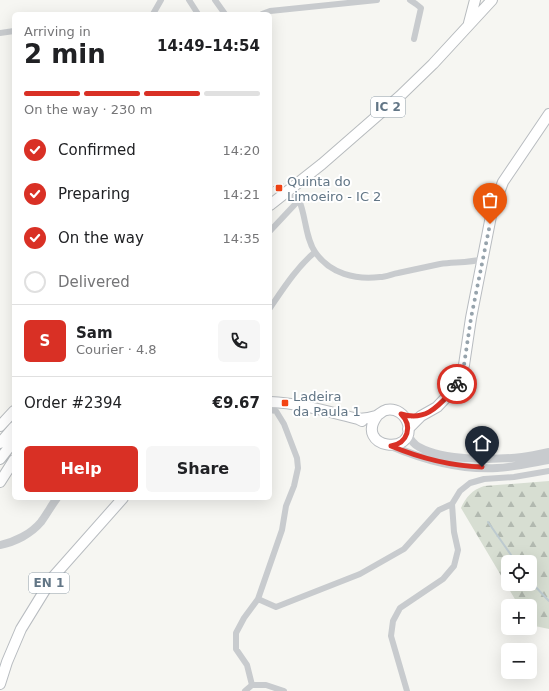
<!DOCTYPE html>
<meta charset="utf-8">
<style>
body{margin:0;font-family:"DejaVu Sans",sans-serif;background:#f6f6f6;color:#202124;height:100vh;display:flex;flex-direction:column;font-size:15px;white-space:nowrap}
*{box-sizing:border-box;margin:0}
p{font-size:13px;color:#757577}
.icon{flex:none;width:22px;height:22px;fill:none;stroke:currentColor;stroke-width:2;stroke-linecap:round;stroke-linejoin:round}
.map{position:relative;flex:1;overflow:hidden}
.sheet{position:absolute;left:12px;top:12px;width:260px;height:488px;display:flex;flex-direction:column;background:#fff;border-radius:6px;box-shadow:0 4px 16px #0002}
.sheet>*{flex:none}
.controls{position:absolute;left:501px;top:555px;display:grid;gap:8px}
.controls a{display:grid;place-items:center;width:36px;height:36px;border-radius:6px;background:#fff;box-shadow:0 4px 16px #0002;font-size:20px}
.pin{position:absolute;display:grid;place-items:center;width:34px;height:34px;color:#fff;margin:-41px -17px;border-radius:50% 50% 50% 0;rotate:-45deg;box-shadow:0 0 4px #0007}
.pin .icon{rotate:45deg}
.courier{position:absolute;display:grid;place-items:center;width:40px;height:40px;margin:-20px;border:3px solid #d93025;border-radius:50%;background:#fff;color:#222;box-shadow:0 1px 5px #0007}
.summary em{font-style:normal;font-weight:800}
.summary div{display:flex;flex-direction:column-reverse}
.summary{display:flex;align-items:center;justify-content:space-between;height:68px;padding:0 12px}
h1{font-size:26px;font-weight:800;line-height:30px}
.bar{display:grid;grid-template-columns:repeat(4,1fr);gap:6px 4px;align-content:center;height:48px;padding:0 12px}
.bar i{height:5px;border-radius:3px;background:#e0e0e0}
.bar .current{background:#d93025}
.bar p{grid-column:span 4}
.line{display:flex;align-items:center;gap:10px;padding:0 12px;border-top:1px solid #e0e0e0}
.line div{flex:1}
.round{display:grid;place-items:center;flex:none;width:42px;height:42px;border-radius:6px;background:#f6f6f6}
ol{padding:0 12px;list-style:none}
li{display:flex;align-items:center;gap:12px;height:44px}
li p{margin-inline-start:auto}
li .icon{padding:4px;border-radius:50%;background:#d93025;color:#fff;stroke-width:4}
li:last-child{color:#757577}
li i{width:22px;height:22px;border:2px solid #e0e0e0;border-radius:50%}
.button{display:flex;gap:8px;margin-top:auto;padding:8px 12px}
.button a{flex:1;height:46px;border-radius:6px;background:#d93025;color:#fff;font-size:16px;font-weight:800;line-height:46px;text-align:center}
.button a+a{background:#f6f6f6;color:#202124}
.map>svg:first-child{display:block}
.forest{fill:url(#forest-firs);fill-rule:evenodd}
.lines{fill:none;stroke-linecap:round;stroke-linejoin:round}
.stream{stroke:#bdcacf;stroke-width:2}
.primary-casing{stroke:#b8bcc0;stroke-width:12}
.trunk-casing{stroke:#b7bbbe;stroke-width:12}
.path{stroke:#c0c2c4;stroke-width:1;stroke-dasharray:2 2;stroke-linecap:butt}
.minor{stroke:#c8cbce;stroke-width:6}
.tertiary{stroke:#c8cbce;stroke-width:8}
.primary{stroke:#fff;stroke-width:10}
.trunk{stroke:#fff;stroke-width:10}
.done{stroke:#96a3ac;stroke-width:4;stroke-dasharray:0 7.2}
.route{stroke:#d93025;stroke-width:5}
.poi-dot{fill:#f44414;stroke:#fff;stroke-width:1.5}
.labels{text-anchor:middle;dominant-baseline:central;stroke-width:4;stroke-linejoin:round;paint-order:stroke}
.shield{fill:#fff;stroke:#919faa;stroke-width:1}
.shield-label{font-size:12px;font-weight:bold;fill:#627686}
.poi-label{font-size:13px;fill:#627686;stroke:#fff;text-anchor:start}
</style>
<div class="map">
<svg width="549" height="691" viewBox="0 0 549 691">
<defs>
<pattern id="forest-firs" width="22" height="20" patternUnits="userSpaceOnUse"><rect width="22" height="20" fill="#d7ded2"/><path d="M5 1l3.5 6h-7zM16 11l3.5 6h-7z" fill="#b2b9b0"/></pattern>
</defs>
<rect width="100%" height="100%" fill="#f6f6f2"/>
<path class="forest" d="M 549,481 L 549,629 L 530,625 L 530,606 L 519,606 L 461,508 C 466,497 472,490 484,486 ZM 508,562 L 530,562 L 530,584 L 508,584 Z"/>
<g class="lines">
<path class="stream" d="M 488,522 L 516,562
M 530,581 L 549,601"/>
<g class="primary-casing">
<path id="primary" d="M 270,402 C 300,403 329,412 358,419 L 362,421
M 358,419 C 364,419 370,418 376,416 C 380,414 382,411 386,410 C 396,408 405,414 408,424 C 416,457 354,448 377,416
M 408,429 L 421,416 L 437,407 L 455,388 L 464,365 L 471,318 L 492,211 L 503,182 L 549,114
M 0,684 L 7,662 L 21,629 L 53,577 L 123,498"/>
</g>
<g class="trunk-casing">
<path id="trunk" d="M 469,23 L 475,0
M 270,205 L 322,164 L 400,96 L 433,64 L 492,0
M 0,426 L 14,411
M 0,443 L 14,427
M 0,459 L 14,441
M 0,482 L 14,460"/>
</g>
<path class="path" d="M 270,190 L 276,184 L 284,184"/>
<path class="minor" d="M 189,0 L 198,14
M 215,0 L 225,14
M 410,0 L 416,4 L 421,8 L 414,39
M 153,14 L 161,0
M 262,14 L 270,11 L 377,0
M 0,33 L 14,31
M 289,196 L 299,200 C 306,216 305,237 315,252 C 330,274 356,280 380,277 C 386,277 392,274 398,273 C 412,270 426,267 440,264 C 455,262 469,263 483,259
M 270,231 L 299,200
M 270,308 C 283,289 297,267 315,252
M 258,599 L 276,607 L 360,574 L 404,549 L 439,510 L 452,504
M 252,685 L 247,665 L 236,649 L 236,633 L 244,618 L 258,599 L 282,530 L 286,506 L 294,486 L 298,468 L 297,458 L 284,424 L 276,411 L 270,410
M 252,685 L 266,685 L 284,691
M 245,691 L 252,685
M 407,691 L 391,636 L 393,621 L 400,608 L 443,579 L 454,566 L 458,550 L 454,532 L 452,504 L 460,491 L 470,483 L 484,479 L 514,477 L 549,471"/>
<path class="tertiary" d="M 407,433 C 410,439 413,444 419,447 C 444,461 494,460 522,457 C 531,456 540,454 549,452
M 391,446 C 424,460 461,470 497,468 C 514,467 532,463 549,460
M 0,545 C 15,542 31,534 41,522 C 47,514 51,506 57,498"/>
<use href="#primary" class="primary"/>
<use href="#trunk" class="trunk"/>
</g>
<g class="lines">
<path class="done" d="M 457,384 L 464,365 L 471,318 L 490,224"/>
<path class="route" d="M 457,384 L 455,388 C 439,405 427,422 401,414 C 413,426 408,443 391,446 C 420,458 451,466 482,467"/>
</g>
<g class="poi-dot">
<rect x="275" y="184" width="8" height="8" rx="2"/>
<rect x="281" y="399" width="8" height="8" rx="2"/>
</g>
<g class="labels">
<g class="shield">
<rect x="371" y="97" width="34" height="20" rx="3"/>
<rect x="29" y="573" width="40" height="20" rx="3"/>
</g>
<g class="shield-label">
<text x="388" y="107">IC 2</text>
<text x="49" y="583">EN 1</text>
</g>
<g class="poi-label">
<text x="287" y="181">Quinta do<tspan x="287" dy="15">Limoeiro - IC 2</tspan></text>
<text x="293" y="396">Ladeira<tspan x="293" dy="15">da Paula 1</tspan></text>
</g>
</g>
</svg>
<div class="controls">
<a><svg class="icon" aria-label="locate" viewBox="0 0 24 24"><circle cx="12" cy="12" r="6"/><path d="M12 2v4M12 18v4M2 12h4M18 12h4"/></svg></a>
<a>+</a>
<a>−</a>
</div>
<div class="pin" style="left:490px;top:224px;background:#ea580c"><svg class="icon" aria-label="bag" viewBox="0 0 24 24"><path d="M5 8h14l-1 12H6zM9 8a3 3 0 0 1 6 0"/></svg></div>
<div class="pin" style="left:482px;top:467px;background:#1f2937"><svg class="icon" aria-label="home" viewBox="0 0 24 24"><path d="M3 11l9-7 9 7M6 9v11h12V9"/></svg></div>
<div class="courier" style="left:457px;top:384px"><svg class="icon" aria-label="bike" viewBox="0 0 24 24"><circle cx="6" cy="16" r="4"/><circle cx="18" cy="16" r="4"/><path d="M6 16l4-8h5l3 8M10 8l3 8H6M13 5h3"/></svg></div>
<section class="sheet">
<div class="summary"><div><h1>2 min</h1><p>Arriving in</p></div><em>14:49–14:54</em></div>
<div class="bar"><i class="current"></i><i class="current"></i><i class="current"></i><i></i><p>On the way · 230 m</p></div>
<ol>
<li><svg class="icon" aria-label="check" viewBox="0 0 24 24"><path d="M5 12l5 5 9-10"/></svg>Confirmed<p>14:20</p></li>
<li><svg class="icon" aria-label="check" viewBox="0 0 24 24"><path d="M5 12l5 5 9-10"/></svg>Preparing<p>14:21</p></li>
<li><svg class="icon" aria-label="check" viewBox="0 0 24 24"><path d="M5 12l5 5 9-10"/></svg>On the way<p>14:35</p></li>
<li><i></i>Delivered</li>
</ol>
<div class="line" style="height:72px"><b class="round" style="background:#d93025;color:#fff">S</b><div><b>Sam</b><p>Courier · 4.8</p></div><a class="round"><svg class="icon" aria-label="phone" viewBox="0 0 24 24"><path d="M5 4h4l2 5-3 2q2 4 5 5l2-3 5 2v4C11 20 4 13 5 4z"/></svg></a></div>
<div class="line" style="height:52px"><div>Order #2394</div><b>€9.67</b></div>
<div class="button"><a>Help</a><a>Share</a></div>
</section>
</div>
